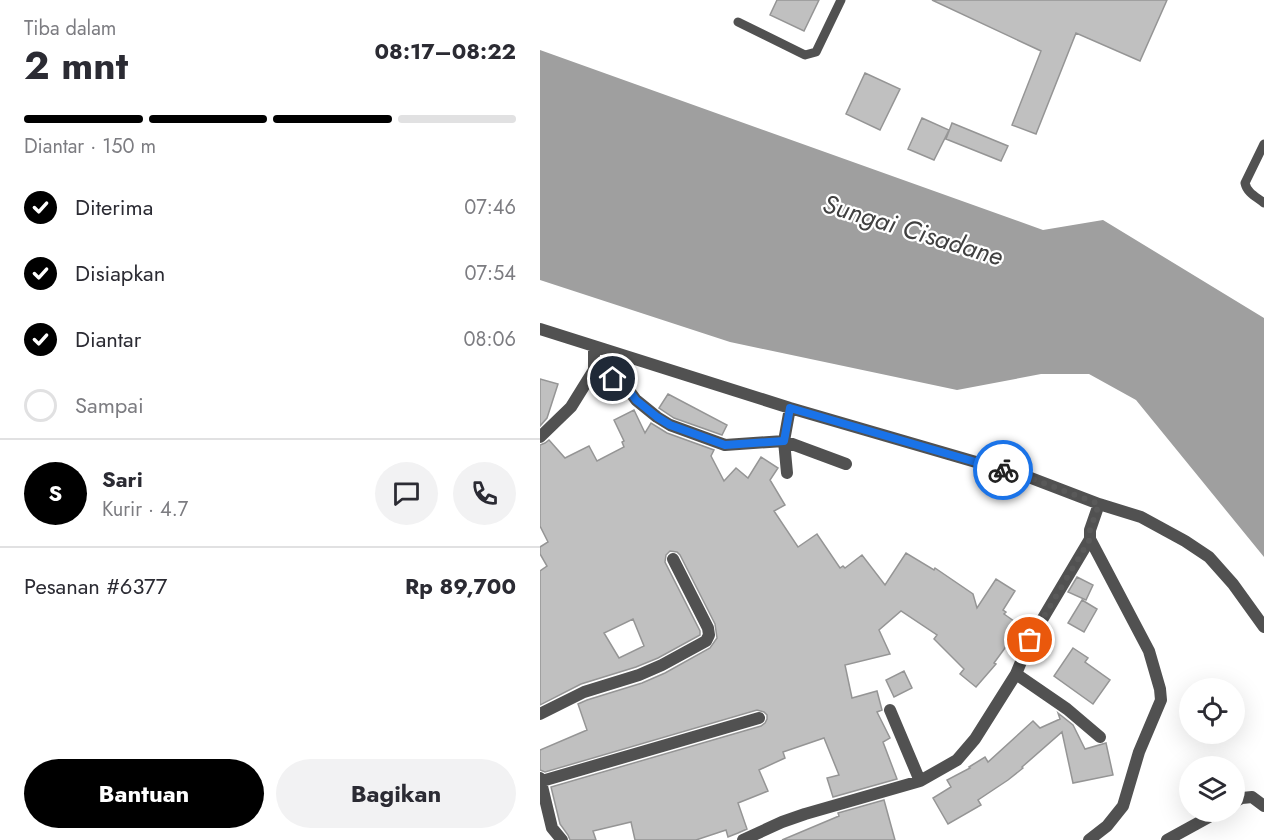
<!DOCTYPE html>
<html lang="id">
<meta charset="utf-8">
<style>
body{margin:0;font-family:Jost,sans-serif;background:#f2f2f3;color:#2b2b33;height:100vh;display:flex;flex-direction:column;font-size:22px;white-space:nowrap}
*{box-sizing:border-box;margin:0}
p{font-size:20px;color:#7c7c81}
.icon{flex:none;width:33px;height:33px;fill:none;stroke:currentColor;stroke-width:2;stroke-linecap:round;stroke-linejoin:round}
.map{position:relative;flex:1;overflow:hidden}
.details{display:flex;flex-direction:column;background:#fff;width:540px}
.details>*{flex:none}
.fabs{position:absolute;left:639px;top:678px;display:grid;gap:12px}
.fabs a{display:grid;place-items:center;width:66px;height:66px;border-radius:50%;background:#fff;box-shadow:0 6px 24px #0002;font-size:30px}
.pin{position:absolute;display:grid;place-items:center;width:51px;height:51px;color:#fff;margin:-26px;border:3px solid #fff;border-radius:50%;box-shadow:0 2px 6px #0007}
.courier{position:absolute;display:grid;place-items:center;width:60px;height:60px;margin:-30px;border:4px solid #1a73e8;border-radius:50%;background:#fff;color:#222;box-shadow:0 2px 8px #0007}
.headline em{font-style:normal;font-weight:700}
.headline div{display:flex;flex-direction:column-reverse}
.headline{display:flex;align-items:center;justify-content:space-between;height:102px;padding:0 24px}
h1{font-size:39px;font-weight:700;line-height:45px}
.bar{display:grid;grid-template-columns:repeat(4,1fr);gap:9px 6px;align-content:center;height:72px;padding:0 24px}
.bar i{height:8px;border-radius:4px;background:#e1e1e2}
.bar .current{background:#000}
.bar p{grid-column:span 4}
.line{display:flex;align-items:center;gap:15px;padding:0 24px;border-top:2px solid #e1e1e2}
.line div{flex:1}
.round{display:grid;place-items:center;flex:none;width:63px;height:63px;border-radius:32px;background:#f2f2f3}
ol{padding:0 24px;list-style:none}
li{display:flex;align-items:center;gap:18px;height:66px}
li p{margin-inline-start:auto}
li .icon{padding:6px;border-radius:50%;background:#000;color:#fff;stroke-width:4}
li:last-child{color:#7c7c81}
li i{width:33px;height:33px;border:3px solid #e1e1e2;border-radius:50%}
.action{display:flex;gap:12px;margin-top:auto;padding:12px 24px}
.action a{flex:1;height:69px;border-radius:36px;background:#000;color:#fff;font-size:24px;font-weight:700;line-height:69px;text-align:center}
.action a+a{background:#f2f2f3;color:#2b2b33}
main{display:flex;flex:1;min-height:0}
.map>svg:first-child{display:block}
.water{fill:#9f9f9f}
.building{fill:#c0c0c0;stroke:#959595;stroke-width:1.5;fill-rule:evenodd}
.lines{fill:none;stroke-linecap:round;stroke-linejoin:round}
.service{stroke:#515151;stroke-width:9}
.minor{stroke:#515151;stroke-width:12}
.done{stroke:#595959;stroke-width:6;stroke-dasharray:0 10.8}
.route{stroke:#1a73e8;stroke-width:8}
.labels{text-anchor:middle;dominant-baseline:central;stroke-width:4.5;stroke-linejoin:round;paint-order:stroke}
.water-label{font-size:26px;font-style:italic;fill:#404040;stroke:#fff}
</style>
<main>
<section class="details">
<div class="headline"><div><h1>2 mnt</h1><p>Tiba dalam</p></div><em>08:17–08:22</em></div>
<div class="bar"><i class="current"></i><i class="current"></i><i class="current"></i><i></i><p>Diantar · 150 m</p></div>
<ol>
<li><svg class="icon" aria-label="check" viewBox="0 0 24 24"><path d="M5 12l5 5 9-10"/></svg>Diterima<p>07:46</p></li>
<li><svg class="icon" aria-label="check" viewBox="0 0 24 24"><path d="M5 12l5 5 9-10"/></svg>Disiapkan<p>07:54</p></li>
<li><svg class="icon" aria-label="check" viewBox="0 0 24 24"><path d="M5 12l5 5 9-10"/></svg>Diantar<p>08:06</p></li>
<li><i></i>Sampai</li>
</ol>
<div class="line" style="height:108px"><b class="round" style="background:#000;color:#fff">S</b><div><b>Sari</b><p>Kurir · 4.7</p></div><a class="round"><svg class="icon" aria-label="chat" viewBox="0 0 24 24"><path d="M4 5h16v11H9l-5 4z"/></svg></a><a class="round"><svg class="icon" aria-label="phone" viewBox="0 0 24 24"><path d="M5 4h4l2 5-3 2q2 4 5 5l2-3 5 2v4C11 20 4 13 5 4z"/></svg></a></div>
<div class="line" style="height:78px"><div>Pesanan #6377</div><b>Rp 89,700</b></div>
<div class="action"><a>Bantuan</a><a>Bagikan</a></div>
</section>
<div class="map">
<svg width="724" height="840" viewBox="0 0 724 840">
<rect width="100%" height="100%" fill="#fff"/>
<path class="water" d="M 0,50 L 503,230 L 563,220 L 724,318 L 724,557 L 596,400 L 549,374 L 501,374 L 417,390 L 190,342 L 0,280 Z"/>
<path class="building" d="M 237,0 L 279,0 L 264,31 L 230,15 Z
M 392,0 L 627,0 L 600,61 L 536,33 L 496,134 L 472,125 L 501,51 Z
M 325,73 L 360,89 L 340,130 L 306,114 Z
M 382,118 L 409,130 L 394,160 L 368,149 Z
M 412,123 L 468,146 L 461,161 L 406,139 Z
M 0,379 L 18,384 L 7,418 L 0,426 Z
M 128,394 L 187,425 L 182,435 L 134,418 L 119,408 Z
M 94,410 L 105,433 L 111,423 L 127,433 L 174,450 L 171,456 L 184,481 L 196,468 L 208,478 L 221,457 L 238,468 L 230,480 L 245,505 L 234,511 L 258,547 L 277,534 L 300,568 L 303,566 L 305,568 L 322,555 L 345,585 L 366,553 L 394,570 L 395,568 L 433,594 L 437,608 L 456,579 L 475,591 L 463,610 L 466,612 L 464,614 L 481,626 L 454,663 L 456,664 L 436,687 L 420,674 L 424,669 L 394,639 L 397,635 L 361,611 L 339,630 L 350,654 L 305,665 L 312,698 L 337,691 L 342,710 L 337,712 L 350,738 L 343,742 L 357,779 L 293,797 L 287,778 L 299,775 L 284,738 L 243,752 L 245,758 L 219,770 L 228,791 L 198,803 L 207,829 L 198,833 L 188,837 L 186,830 L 156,840 L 95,840 L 91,822 L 53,831 L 56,840 L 30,840 L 28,835 L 20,824 L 11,787 L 221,726 L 225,723 L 227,719 L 227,715 L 224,712 L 217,710 L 5,772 L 0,770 L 0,750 L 47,730 L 38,704 L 47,700 L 102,683 L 125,673 L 170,648 L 177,638 L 175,624 L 140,555 L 137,552 L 130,551 L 126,555 L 125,562 L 160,631 L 160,635 L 118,658 L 96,667 L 41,684 L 0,705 L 0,571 L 7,566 L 0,554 L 0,547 L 8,542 L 0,526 L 0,445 L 5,443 L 9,440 L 25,458 L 49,446 L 57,461 L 84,447 L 82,442 L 84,441 L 74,420 ZM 93,619 L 104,646 L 79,658 L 64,633 Z
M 537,577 L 553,585 L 546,600 L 528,592 Z
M 542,600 L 557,609 L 544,632 L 528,623 Z
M 533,648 L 548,658 L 545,662 L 570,680 L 553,704 L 514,676 Z
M 364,671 L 372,688 L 354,697 L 346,680 Z
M 518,713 L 533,725 L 545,749 L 566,743 L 573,775 L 533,783 L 522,732 L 482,767 L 483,768 L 468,780 L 438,800 L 441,805 L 408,824 L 393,798 L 411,787 L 407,780 L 430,768 L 429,767 L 445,757 L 448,762 L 493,721 L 500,728 L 520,719 Z
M 344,800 L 355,840 L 242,840 L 299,816 L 298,813 Z"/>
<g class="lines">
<path class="service" d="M 198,22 L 265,55 L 276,52 L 301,0
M 724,144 L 705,183 C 707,193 717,197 724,203"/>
<path class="minor" d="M 0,329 L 250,408 L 491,478 L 559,504 L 601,517 L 645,541 L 669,557 L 693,584 L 724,627
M 54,370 L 85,385 L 96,400 L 117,417 L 130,425 L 185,445 L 244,441 L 306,464
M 0,437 L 31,407 L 54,370 L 54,346
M 247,473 L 244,441 L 250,408
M 476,674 L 527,709 L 560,737
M 350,710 L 380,781
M 0,714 L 44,692 L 99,675 L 122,665 L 166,641 L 169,635 L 168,628 L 133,559
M 0,778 L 12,828 L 22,840
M 2,781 L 219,718
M 694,802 L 702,798 L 712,797 L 724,806
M 203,840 L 242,822 L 265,814 L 380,781 L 417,760 L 435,739 L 476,674 L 490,640 L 550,539 L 550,530 L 559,504
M 549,840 L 567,826 L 583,806 L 599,752 L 621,700 L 620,689 L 609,651 L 550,539
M 627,840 L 678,812"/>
</g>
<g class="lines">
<path class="done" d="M 463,470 L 490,478 L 559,504 L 550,530 L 550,539 L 490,640"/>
<path class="route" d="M 73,379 L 85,385 L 96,400 L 117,417 L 130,425 L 185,445 L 244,441 L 250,408 L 463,470"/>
</g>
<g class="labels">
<g class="water-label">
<text transform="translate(373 230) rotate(17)">Sungai Cisadane</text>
</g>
</g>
</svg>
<div class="fabs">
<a><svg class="icon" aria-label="locate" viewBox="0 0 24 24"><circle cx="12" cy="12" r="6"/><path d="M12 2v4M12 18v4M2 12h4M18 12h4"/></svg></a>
<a><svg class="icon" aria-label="layers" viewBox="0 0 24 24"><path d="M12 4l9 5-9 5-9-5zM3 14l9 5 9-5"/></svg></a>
</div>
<div class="pin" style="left:490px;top:640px;background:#ea580c"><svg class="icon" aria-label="bag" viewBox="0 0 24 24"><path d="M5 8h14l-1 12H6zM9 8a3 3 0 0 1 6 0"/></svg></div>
<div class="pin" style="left:73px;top:379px;background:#1f2937"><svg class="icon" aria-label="home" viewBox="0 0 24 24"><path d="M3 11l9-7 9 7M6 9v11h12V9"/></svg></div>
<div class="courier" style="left:463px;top:470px"><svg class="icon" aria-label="bike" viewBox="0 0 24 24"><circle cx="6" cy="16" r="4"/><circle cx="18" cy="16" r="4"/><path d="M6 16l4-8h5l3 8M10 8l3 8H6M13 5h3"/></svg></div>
</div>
</main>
